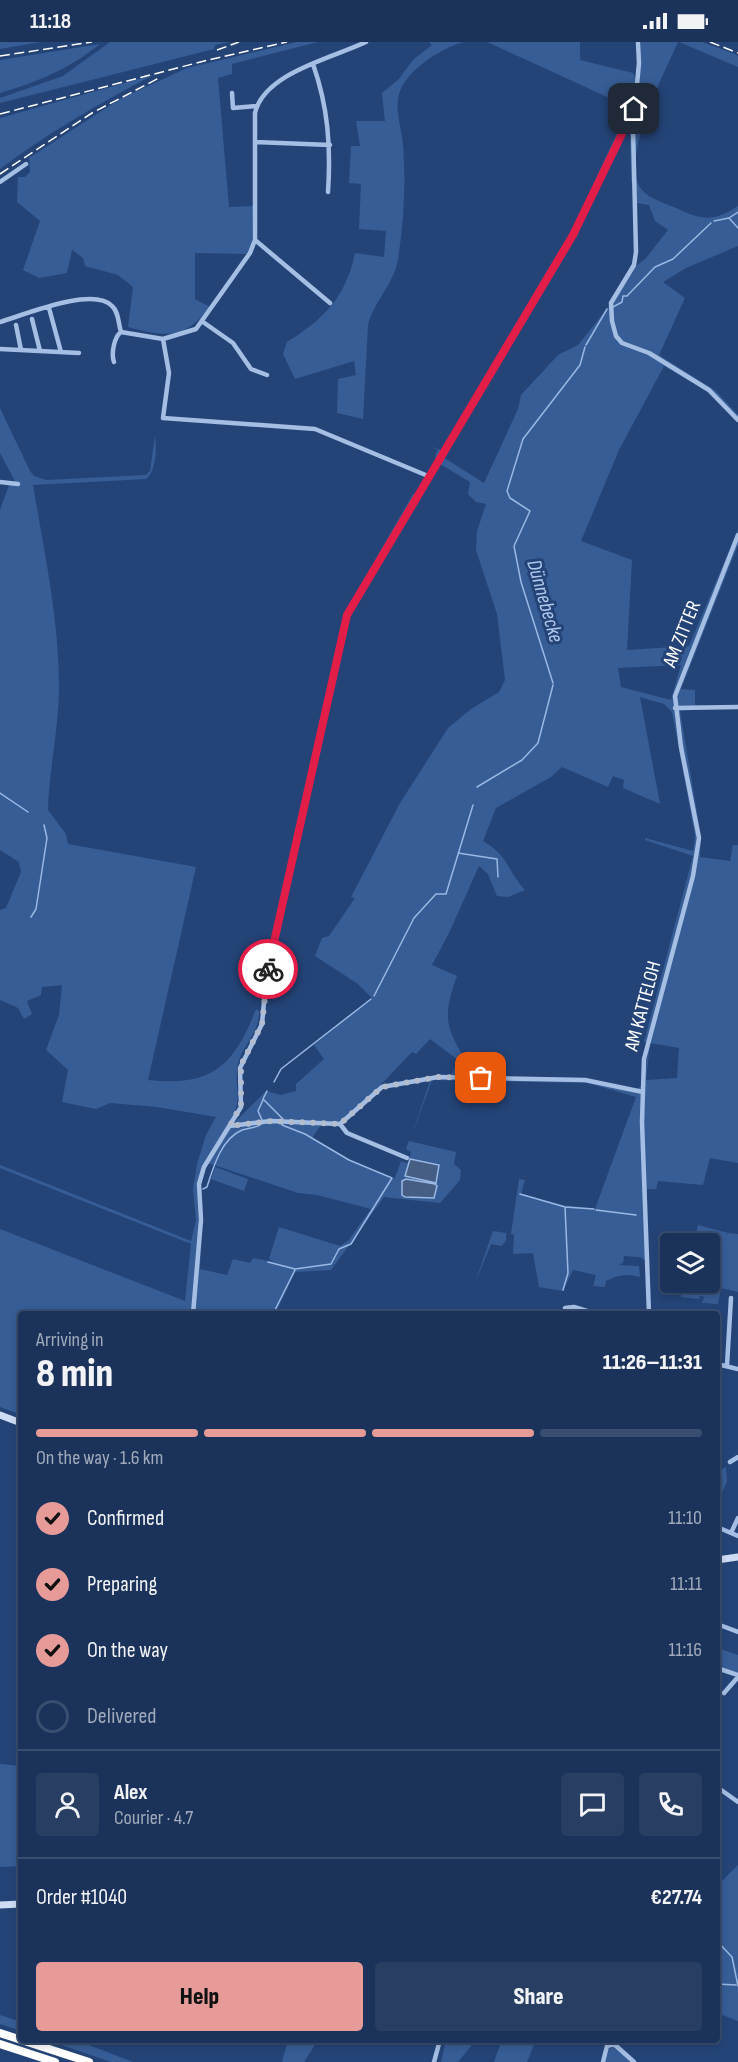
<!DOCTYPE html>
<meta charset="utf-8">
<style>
body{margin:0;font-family:"Sofia Sans Condensed",sans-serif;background:#283f63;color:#f1f3f6;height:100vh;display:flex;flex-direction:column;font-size:22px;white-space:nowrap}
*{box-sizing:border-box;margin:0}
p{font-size:20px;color:#a0aabb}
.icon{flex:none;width:33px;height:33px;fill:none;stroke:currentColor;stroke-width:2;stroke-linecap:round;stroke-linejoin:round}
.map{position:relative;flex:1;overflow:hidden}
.drawer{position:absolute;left:18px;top:1269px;width:702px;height:732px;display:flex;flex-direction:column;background:#1b335a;border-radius:6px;box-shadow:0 3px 9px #0003,0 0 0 2px #394e70}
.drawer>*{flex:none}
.buttons{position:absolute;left:660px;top:1191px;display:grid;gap:12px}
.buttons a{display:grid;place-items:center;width:60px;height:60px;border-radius:6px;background:#1b335a;box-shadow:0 3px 9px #0003,0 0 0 2px #394e70;font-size:30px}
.pin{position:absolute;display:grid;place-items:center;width:51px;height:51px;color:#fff;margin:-26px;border-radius:12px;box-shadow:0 3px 9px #0006}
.courier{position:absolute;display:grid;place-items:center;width:60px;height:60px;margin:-30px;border:4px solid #e11d48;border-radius:50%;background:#fff;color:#222;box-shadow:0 2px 8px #0007}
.summary em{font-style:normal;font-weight:800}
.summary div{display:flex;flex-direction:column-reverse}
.summary{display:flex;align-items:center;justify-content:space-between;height:102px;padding:0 18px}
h1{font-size:39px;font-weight:800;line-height:45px}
.bar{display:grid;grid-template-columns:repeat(4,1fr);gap:9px 6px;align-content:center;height:72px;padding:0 18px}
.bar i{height:8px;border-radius:4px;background:#394e70}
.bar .selected{background:#e69b98}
.bar p{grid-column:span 4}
.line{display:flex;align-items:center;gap:15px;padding:0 18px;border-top:2px solid #394e70}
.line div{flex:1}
.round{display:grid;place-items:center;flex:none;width:63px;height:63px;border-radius:6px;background:#283f63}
ol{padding:0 18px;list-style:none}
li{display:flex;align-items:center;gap:18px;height:66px}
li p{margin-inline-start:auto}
li .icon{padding:6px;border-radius:50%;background:#e69b98;color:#111;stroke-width:4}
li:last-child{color:#a0aabb}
li i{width:33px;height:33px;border:3px solid #394e70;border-radius:50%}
.primary-button{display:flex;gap:12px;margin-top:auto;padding:12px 18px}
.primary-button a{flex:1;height:69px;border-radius:6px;background:#e69b98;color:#111;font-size:24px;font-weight:800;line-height:69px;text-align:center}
.primary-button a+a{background:#283f63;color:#f1f3f6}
.status{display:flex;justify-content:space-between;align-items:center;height:42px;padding:0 30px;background:#1b335a;direction:ltr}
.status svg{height:16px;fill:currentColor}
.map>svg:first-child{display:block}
.green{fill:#375d96;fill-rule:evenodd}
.water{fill:#465e84;stroke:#99b8e4;stroke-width:1.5}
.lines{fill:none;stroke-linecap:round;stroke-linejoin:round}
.stream{stroke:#99b8e4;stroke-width:1.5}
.street{stroke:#a5bee4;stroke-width:4.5}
.secondary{stroke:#cedcf4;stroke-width:7}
.highway{stroke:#fff;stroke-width:8}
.rail{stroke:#fff;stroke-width:1.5;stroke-dasharray:10 4.5;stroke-linecap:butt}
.done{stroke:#b2bed0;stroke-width:6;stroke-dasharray:0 10.8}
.route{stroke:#e11d48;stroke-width:8}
.labels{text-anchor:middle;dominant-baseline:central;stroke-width:6;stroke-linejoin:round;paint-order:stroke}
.street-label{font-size:20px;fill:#fff;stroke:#244478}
.water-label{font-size:21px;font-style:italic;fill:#b0c8ec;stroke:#244478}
</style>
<div class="status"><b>11:18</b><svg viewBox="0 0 49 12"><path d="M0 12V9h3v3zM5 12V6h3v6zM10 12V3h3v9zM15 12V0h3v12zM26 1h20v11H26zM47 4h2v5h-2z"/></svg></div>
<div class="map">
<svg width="738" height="2020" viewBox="0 0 738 2020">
<rect width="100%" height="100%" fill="#244478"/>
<path class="green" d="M 0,0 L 41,0 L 0,7 Z
M 110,0 L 230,0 L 215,3 L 214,7 L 0,61 L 0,56 L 63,34 Z
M 297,0 L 318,0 L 232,22 L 232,32 L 218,36 L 229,165 L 253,164 L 252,203 L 247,212 L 195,211 L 195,257 L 210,265 C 184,298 166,295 128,285 L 133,245 L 118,233 L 85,224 L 83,216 L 72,208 L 67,231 L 39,236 L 23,228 L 40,179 L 17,160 L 18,135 L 25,135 L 30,130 L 29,116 L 120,57 L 187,26 Z
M 429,0 L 464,0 C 441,6 400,31 398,58 C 396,72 402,89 403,103 C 406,140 404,180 398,217 C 394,242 374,259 368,283 L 363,377 L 337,371 L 338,337 L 356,333 L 354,319 L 295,337 L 283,312 L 287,300 C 324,277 346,255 355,211 L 384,215 L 386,189 L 359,187 L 361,142 L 349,141 L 351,104 L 360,104 L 356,79 L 385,79 L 382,51 L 399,37 L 413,18 L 432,3 Z
M 487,0 L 580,0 L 580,18 L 633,31 L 639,44 L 641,0 L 678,0 C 665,30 618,119 642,148 C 649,157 668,162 678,167 C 704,179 715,179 738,164 L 738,204 L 686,226 L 663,240 L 685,256 L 659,313 L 716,349 L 738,373 L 738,381 L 706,349 L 664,324 L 619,408 L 581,499 L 632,518 L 627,608 L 689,604 L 738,487 L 738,503 L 681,647 L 695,648 L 695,663 L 730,665 L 680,669 L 701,794 L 700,815 L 730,819 L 733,803 L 738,803 L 738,1121 L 710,1116 L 703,1143 L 658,1139 L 656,1147 L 647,1147 L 646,1219 L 640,1215 L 624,1214 L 623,1221 L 618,1223 L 639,1224 L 640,1235 C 626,1231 618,1233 606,1239 L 605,1245 L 593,1244 L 596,1233 L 573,1228 L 563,1249 L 539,1245 L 533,1211 L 513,1212 L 514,1193 L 511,1192 L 519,1137 L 525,1138 L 521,1152 L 563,1163 L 595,1167 L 636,1055 L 588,1041 L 432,1038 L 410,1098 L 430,1039 L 398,1044 L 451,1033 L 458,1018 L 430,997 L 416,1012 L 412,1010 L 347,1078 L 339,1081 L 323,1080 L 312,1096 L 355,1121 L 390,1136 L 395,1136 L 401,1119 L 408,1121 L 411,1110 L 406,1107 L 409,1099 L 456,1110 L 454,1122 L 461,1128 L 460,1138 L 440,1161 L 384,1155 L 331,1228 L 295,1230 L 275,1272 L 21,1272 L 21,1373 L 0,1365 L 0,1187 L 185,1259 L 191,1202 L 0,1126 L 0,1123 L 191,1199 L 196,1178 L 193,1147 L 197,1122 L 206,1093 L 216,1075 L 157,1065 L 110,1061 L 96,1067 L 62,1060 L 68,1028 L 46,1008 L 59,973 L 62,943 L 42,945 L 41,953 L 27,959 L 32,972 L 24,977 L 18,966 L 0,958 L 0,868 L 6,866 L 21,830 L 19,820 L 0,808 L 0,468 L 9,443 L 15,439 L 0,411 L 0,366 L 30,429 L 34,434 L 46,438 L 146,433 L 150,429 L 155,394 C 157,406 156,430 146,437 L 33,443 C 44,509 59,577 59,644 C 59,686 49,727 48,768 L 66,792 L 68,802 L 196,825 L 148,1038 C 212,1045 234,1024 256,967 L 343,574 L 413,452 L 418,454 L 437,423 L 435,414 L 438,408 L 428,404 L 441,408 L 574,184 L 629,65 ZM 626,86 L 630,86 L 631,139 L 637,150 L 637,161 L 649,163 L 655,179 L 668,188 L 646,216 L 636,224 L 614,258 L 578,303 L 558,313 L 521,353 L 518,367 L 484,441 L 443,415 L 574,195 ZM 440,422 L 470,440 L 468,452 L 476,460 L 486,462 L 477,489 L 476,508 L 497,572 L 505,638 L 499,650 L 471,667 L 448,686 L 400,761 L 351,855 L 355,856 L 329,894 L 322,896 L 315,914 L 358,942 L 372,956 L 314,1003 L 324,1017 L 296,1042 L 296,1049 L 281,1053 L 266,1049 L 234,1081 L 231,1079 C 244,1054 233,1044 238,1022 C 243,1002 260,990 259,969 L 256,967 L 347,579 ZM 681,623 L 671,658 L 621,645 L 618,626 ZM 640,655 L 664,662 L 672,670 L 695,794 L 693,809 L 645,796 L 645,798 L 693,814 L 644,1000 L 649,1001 L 644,1042 L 637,1047 L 583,1036 L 475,1035 C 451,990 438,985 457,934 L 432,923 L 449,891 L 479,824 L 488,832 L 497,854 L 508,855 L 525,848 C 506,827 510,815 483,799 L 496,766 L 551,735 L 562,725 L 608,745 L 613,734 L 624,738 L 623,746 L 660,762 ZM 650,1001 L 679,1006 L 677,1036 L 646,1038 ZM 208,1121 L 298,1151 L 317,1153 L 371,1167 L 348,1199 L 340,1204 L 279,1185 L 269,1217 L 275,1220 L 253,1216 L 250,1221 L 233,1217 L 227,1233 L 200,1227 C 203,1192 189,1152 208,1121 Z
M 679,0 L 702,0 L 735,12 L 738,14 L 738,25 Z
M 100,2 C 67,28 40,39 0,51 L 0,18 Z
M 153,33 C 100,61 48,91 0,127 L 0,76 Z
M 215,1125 L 248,1137 L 244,1149 L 211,1137 Z
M 698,1183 L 728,1191 L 727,1193 L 729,1191 L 738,1192 L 738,1250 L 721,1246 L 718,1262 L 702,1261 L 704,1255 L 700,1254 L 699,1257 L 681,1255 L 680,1241 L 710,1240 L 710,1214 L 721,1214 L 710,1213 L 710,1202 L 694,1201 Z
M 493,1189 L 506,1191 L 506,1198 L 502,1204 L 491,1202 L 475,1241 Z
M 726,1425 L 727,1440 L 717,1460 L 717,1430 Z
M 717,1606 L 738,1613 L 738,1632 L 722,1626 L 723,1623 L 717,1621 Z
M 0,1722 L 21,1724 L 21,1824 L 0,1825 Z
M 738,1823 L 738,1979 L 717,1971 L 717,1844 Z
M 0,1973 L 21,1980 L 21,1989 L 0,1982 Z
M 47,1998 L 76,1998 L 133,2020 L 111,2020 Z
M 288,1998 L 316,2001 L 304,2020 L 282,2020 Z
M 446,1998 L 476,1998 L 458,2020 L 441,2020 Z
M 488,1998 L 536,1998 L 527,2020 L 494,2020 L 500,2003 Z
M 614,2004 L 631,2020 L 605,2020 L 609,2007 Z"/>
<path class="water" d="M 410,1117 L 439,1123 L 436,1141 L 405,1134 Z
M 406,1137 L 435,1142 L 437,1144 L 434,1156 L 405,1155 L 402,1153 L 402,1139 Z"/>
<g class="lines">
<path class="stream" d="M 729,176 L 738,186
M 714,179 L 729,176 L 738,170
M 613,265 L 622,260 L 623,254 L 627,254 L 655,225 L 673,217 L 711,181
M 586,303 L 607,267
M 553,641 L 521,540 L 514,504 L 530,469 L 510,456 L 507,449 L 523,397 L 580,323 L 585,305
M 477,745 L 522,718 L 538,701 L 553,643
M 0,751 L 28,770
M 458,811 L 497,817 L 498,835
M 31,875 L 36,867 L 47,796 L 44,783
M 374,954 L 414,876 L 436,852 L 446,852 L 473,763
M 274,1040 L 281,1027 L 371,957
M 267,1049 L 263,1057 L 283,1077
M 262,1078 L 258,1069 L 263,1058
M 203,1147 L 207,1145 C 213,1126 221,1097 242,1088 C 248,1086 256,1086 260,1083
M 520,1152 L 565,1165 L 594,1167
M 596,1168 L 636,1173
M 268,1220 L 295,1227 L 331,1222 L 339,1207 L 351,1202 L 392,1136 L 349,1118 L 305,1092 L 282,1083 L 283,1081
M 563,1248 L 568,1231 L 565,1165
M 274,1270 L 295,1228
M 717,1899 L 732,1915 L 738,1944
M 717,1942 L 736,1943"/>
<path class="street" d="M 638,0 L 639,21 L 633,86 L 636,210 L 634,223 L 611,261 L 612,279 L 616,294 L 622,301 L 649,311 L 709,348 L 738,378
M 313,22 C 328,65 331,104 328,150
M 232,51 L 233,66 L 257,64
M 255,100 L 330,103
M 0,140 L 26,122
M 255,198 L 330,261
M 49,266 L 61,310
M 32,277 L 40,309
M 0,280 C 24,273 93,244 112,264 C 119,270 118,281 121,290
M 203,280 L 233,301 L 251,327 L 267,333
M 16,283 L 21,308
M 121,290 L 163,297 L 196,287 L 250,211 L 255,198 L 255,71 C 264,31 332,16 366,0
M 163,297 L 169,331 L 163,376 L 315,387 L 428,434
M 0,307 L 79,311
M 114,320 C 111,312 114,295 121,290
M 0,440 L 18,442
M 675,666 L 738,665
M 340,1082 L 347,1091 L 407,1116
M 230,1084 L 271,1079 L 340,1082 L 382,1045 L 438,1035 L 585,1038 L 643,1050
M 565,1266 L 574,1265 L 597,1272
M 193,1272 L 201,1178 L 199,1142 L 204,1125 L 241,1065 L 240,1026 L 262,982 L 267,927 L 347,573 L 573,193 L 634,67
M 649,1272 L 642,1080 L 644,1017 L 693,834 L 699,796 L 681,705 L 675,654 L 738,493
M 717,1322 L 738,1327
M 727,1323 L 731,1256
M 730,1420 L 738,1415
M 717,1485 L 738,1494
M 731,1491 L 738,1476
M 717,1582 L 738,1590
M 717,1626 L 738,1633
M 724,1651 L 738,1635
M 717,1745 L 738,1760
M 434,2020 L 440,1998
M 603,2020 L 607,2004 L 614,2002 L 634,2020"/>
<path class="secondary" d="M 0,1373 L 21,1381
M 717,1518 L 738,1515
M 0,1863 L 21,1862"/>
<path class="highway" d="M 0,1991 L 89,2020
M 0,2002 L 55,2020"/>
<path class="rail" d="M 710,0 L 738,11
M 217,8 L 239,0
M 0,14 L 92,0
M 0,72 L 208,18 L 287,0
M 0,132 L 92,71 L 159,36"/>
</g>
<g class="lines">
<path class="done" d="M 268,927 L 262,982 L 241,1023 L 241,1063 L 230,1084 L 271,1079 L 340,1082 L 382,1045 L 438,1035 L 481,1036"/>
<path class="route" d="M 268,927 L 347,573 L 573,193 L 634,67"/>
</g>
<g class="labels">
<g class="street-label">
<text transform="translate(682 592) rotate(-68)">AM ZITTER</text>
<text transform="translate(643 964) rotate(-75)">AM KATTELOH</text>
</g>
<g class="water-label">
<text transform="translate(545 559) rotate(74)">Dünnebecke</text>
</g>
</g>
</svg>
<div class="buttons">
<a><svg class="icon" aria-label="layers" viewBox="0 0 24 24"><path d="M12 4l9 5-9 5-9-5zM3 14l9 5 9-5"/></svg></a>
</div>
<div class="pin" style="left:481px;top:1036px;background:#ea580c"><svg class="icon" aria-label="bag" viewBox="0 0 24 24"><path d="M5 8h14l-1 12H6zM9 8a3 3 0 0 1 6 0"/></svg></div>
<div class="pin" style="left:634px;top:67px;background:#1f2937"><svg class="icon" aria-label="home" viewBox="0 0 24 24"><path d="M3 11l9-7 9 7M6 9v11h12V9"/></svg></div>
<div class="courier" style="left:268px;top:927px"><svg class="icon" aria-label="bike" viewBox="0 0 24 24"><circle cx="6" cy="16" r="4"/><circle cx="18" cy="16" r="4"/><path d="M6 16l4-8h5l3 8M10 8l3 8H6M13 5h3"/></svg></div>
<section class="drawer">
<div class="summary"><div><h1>8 min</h1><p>Arriving in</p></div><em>11:26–11:31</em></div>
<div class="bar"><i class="selected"></i><i class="selected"></i><i class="selected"></i><i></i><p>On the way · 1.6 km</p></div>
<ol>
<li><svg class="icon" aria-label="check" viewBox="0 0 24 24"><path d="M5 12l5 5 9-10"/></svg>Confirmed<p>11:10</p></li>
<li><svg class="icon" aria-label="check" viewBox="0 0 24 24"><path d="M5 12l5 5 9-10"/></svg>Preparing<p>11:11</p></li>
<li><svg class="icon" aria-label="check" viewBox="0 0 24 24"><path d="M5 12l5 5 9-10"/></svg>On the way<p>11:16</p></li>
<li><i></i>Delivered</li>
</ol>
<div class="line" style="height:108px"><a class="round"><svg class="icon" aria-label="person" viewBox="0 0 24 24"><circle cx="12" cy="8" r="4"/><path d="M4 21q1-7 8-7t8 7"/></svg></a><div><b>Alex</b><p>Courier · 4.7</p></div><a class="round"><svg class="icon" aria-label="chat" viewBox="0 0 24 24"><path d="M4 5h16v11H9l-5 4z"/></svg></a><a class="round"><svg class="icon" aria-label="phone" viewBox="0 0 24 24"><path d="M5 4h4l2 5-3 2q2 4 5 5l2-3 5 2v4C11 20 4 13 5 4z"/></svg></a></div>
<div class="line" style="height:78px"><div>Order #1040</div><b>€27.74</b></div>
<div class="primary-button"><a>Help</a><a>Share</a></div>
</section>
</div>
